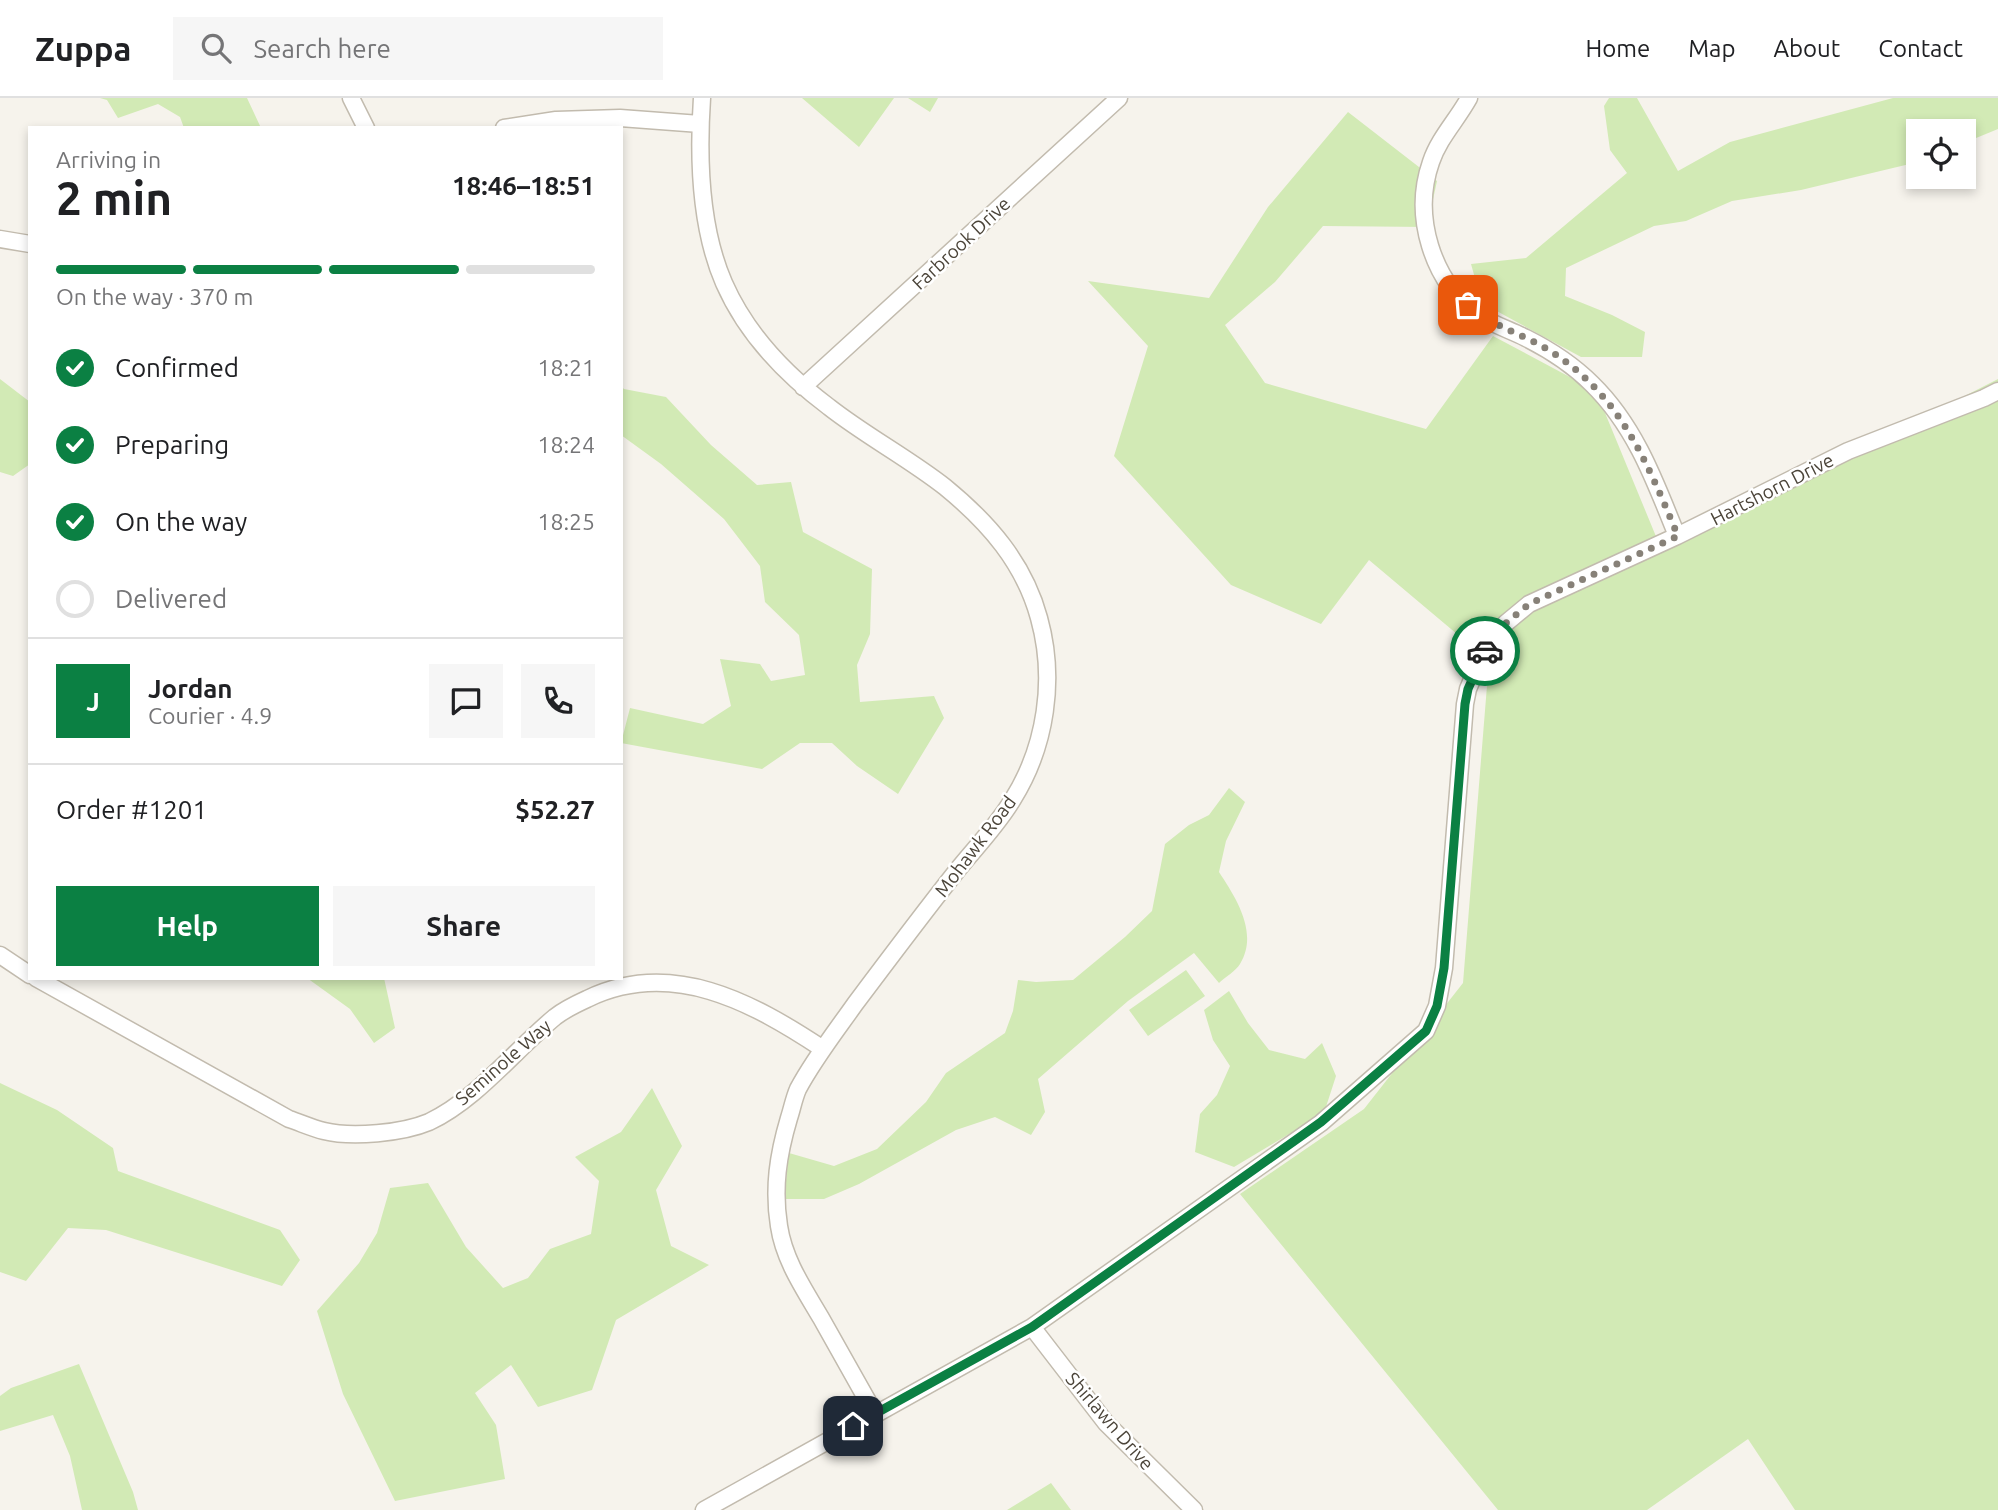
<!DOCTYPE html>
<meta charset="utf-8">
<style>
body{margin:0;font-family:Ubuntu,sans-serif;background:#f6f6f6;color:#202124;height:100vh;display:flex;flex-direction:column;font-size:26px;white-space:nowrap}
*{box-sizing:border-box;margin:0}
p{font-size:23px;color:#757577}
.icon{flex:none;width:38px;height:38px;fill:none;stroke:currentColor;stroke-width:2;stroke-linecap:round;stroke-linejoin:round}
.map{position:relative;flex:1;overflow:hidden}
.panel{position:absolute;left:28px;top:28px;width:595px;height:854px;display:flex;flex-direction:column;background:#fff;border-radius:0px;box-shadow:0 4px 10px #0003}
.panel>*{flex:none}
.tools{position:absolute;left:1906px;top:21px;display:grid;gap:14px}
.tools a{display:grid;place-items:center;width:70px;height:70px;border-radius:0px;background:#fff;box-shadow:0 4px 10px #0003;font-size:35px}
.pin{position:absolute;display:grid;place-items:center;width:60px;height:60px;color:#fff;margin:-30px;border-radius:14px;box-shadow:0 4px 10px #0006}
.courier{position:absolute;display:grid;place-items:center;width:70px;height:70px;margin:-35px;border:5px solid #0b8043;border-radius:50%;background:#fff;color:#222;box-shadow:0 2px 9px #0007}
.head em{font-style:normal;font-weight:700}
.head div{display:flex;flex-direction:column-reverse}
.head{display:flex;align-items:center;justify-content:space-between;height:119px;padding:0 28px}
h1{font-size:46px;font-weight:700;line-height:52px}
.bar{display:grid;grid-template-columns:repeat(4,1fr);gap:10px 7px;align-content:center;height:84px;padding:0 28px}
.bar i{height:9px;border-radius:5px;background:#e0e0e0}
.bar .selected{background:#0b8043}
.bar p{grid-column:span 4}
.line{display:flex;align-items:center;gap:18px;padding:0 28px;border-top:2px solid #e0e0e0}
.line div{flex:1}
.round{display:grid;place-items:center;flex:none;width:74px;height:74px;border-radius:0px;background:#f6f6f6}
ol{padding:0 28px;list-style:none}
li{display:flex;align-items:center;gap:21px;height:77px}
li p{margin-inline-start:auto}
li .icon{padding:7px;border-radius:50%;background:#0b8043;color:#fff;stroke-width:4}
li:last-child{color:#757577}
li i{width:38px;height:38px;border:4px solid #e0e0e0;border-radius:50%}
.cta{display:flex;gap:14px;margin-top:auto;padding:14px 28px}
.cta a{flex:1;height:80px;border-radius:0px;background:#0b8043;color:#fff;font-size:28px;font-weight:700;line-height:80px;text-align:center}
.cta a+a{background:#f6f6f6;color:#202124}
header{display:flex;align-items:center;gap:42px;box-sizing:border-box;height:98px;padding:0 35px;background:#fff;border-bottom:2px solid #e0e0e0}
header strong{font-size:33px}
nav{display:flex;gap:38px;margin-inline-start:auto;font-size:24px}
.search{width:490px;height:63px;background:#f6f6f6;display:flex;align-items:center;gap:18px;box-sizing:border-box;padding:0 24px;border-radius:0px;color:#757577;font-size:26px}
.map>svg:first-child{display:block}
.green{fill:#d2eab5}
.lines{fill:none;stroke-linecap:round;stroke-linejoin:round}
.street-casing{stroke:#c2bbae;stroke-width:19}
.street{stroke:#fff;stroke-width:16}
.done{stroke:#878178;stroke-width:7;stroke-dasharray:0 12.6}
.route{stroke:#0b8043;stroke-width:9}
.labels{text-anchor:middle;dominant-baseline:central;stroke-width:5;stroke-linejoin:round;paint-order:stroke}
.street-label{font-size:19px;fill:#4b4439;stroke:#fff}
</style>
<header>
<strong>Zuppa</strong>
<div class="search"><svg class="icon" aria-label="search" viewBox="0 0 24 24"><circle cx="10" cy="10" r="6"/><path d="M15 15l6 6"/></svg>Search here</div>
<nav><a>Home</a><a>Map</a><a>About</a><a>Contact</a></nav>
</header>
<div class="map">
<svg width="1998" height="1412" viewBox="0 0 1998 1412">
<rect width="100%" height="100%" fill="#f6f3ec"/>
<path class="green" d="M 100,0 L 247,0 L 261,30 L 184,30 L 180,19 L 158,6 L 118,20 L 107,2 Z
M 802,0 L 894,0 L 859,49 Z
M 908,0 L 938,0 L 930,14 Z
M 1609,0 L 1637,0 L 1678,73 L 1730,44 L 1893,0 L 1998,0 L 1998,31 L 1964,45 L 1964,33 L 1918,33 L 1918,64 L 1801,92 L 1732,103 L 1686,123 L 1654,128 L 1566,170 L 1565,198 L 1612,217 L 1645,234 L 1642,259 L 1581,259 L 1482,205 L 1471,166 L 1526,160 L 1627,75 L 1610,52 L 1604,8 Z
M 1348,14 L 1437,83 L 1427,129 L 1323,128 L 1275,184 L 1225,227 L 1265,285 L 1426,331 L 1493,238 L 1596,293 L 1662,453 L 1998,281 L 1998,1412 L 1795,1412 L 1748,1341 L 1647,1412 L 1498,1412 L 1240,1096 L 1364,1011 L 1463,885 L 1489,563 L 1369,462 L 1321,526 L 1231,487 L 1114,358 L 1148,248 L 1088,183 L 1209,200 L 1268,109 Z
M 0,281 L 30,304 L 30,366 L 13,378 L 0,374 Z
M 621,288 L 624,291 L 666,299 L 711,347 L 757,387 L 791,384 L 803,434 L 872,471 L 870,536 L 857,567 L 860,604 L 934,598 L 944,620 L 898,696 L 857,668 L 832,645 L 800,645 L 762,671 L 621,645 L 630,610 L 703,626 L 731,608 L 720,561 L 760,566 L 771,583 L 805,577 L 799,537 L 765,504 L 760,468 L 724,421 L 661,366 L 621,337 Z
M 1229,690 L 1245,704 L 1226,743 L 1219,774 C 1236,800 1259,835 1240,866 C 1236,873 1225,879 1219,885 L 1194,855 L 1128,903 L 1038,981 L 1045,1014 L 1031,1037 L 995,1019 L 956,1032 L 859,1086 L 824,1101 L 784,1101 L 789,1055 L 834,1068 L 877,1051 L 926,1004 L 946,975 L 1005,935 L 1013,913 L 1018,882 L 1036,884 L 1073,882 L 1125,839 L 1152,813 L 1165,746 L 1189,727 L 1209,717 Z
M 1186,872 L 1205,898 L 1148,938 L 1129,912 Z
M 307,880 L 384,880 L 395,930 L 374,945 L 350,911 Z
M 1229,893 L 1248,925 L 1269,952 L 1305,961 L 1322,945 L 1336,978 L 1324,1015 L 1234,1069 L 1195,1054 L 1200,1016 L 1217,997 L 1230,968 L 1213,942 L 1204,912 Z
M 0,985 L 57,1012 L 113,1050 L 118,1073 L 280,1132 L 300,1162 L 282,1188 L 106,1132 L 68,1130 L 26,1183 L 0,1174 Z
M 652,990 L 682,1048 L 656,1092 L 671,1148 L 709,1167 L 616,1222 L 592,1292 L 538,1309 L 511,1267 L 475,1295 L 496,1327 L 505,1381 L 395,1403 L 343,1296 L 317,1213 L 359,1165 L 377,1135 L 390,1090 L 428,1085 L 466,1149 L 503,1190 L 528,1180 L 550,1151 L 591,1136 L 599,1083 L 575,1059 L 621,1034 Z
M 79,1266 L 133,1394 L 138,1412 L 82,1412 L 70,1358 L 53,1317 L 0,1333 L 0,1298 L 11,1290 Z
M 1051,1385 L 1071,1412 L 1007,1412 Z"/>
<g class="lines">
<g class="street-casing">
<path id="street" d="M 351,0 L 366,30
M 702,0 C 698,59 700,130 724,185 C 746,235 786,277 829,309 C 866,338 908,360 945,389 C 989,425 1024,465 1039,520 C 1056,581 1046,648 1013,701 C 997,728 974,751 955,775 C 921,818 888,862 855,906 C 836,933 814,961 798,991 C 794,1000 792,1011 789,1020 C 778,1057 773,1090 779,1128 C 784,1162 804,1191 821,1220 C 839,1252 857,1284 875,1316
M 1469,0 C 1457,22 1439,40 1431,64 C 1412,118 1432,183 1478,217 C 1494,227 1510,232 1526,240 C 1550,252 1573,267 1592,286 C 1635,328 1655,383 1677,438
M 504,30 L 556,22 L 620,20 L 700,26
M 0,141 L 30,146
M 803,289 L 1119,0
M 0,857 L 30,877
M 36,880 L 289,1021 C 301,1025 312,1030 324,1033 C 352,1040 403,1035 429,1024 C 476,1002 515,952 555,919 C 564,912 576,906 587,901 C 671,860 752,904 823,951
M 1032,1229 L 1106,1325 L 1194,1412
M 704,1412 L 1032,1229 L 1321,1025 L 1426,933 L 1437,908 L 1444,870 L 1465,606 L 1468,591 L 1486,549 L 1506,525 L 1529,506 L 1677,438 L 1848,353 L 1984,300 L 1998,293"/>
</g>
<use href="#street" class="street"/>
</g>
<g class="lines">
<path class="done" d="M 1468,207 C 1491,228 1521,235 1547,251 C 1620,296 1646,362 1678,438 L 1529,506 L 1506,525 L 1485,553"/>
<path class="route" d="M 853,1328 L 1032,1229 L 1321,1024 L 1426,933 L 1437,908 L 1444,870 L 1465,606 L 1468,591 L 1485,553"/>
</g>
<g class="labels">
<g class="street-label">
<text transform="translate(961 145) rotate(-43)">Farbrook Drive</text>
<text transform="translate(1772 391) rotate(-27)">Hartshorn Drive</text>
<text transform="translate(975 748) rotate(-53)">Mohawk Road</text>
<text transform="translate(503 964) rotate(-41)">Seminole Way</text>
<text transform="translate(1110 1323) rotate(49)">Shirlawn Drive</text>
</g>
</g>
</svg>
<div class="tools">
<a><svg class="icon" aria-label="locate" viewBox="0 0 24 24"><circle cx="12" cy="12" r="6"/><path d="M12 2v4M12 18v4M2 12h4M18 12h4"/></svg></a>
</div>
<div class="pin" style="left:1468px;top:207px;background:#ea580c"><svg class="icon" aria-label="bag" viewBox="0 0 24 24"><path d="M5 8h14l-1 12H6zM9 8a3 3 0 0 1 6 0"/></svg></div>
<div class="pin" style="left:853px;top:1328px;background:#1f2937"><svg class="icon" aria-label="home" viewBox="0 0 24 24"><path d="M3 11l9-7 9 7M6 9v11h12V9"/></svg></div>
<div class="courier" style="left:1485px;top:553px"><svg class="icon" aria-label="car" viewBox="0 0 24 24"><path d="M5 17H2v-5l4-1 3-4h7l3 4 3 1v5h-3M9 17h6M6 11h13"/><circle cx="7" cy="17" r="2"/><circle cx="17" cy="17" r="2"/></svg></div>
<section class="panel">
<div class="head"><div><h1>2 min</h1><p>Arriving in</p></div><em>18:46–18:51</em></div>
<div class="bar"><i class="selected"></i><i class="selected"></i><i class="selected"></i><i></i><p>On the way · 370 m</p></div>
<ol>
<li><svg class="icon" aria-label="check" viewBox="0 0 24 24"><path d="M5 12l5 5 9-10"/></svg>Confirmed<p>18:21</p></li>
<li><svg class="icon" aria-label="check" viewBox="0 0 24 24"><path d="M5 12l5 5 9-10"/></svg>Preparing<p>18:24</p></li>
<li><svg class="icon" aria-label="check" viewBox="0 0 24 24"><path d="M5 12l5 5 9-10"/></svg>On the way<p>18:25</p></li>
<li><i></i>Delivered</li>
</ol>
<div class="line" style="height:126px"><b class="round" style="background:#0b8043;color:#fff">J</b><div><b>Jordan</b><p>Courier · 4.9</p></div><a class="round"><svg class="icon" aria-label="chat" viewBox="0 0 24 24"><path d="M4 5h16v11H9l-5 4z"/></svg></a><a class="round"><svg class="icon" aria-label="phone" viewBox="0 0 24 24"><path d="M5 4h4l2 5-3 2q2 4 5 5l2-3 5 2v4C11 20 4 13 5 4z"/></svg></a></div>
<div class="line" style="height:91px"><div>Order #1201</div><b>$52.27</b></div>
<div class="cta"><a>Help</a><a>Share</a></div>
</section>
</div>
